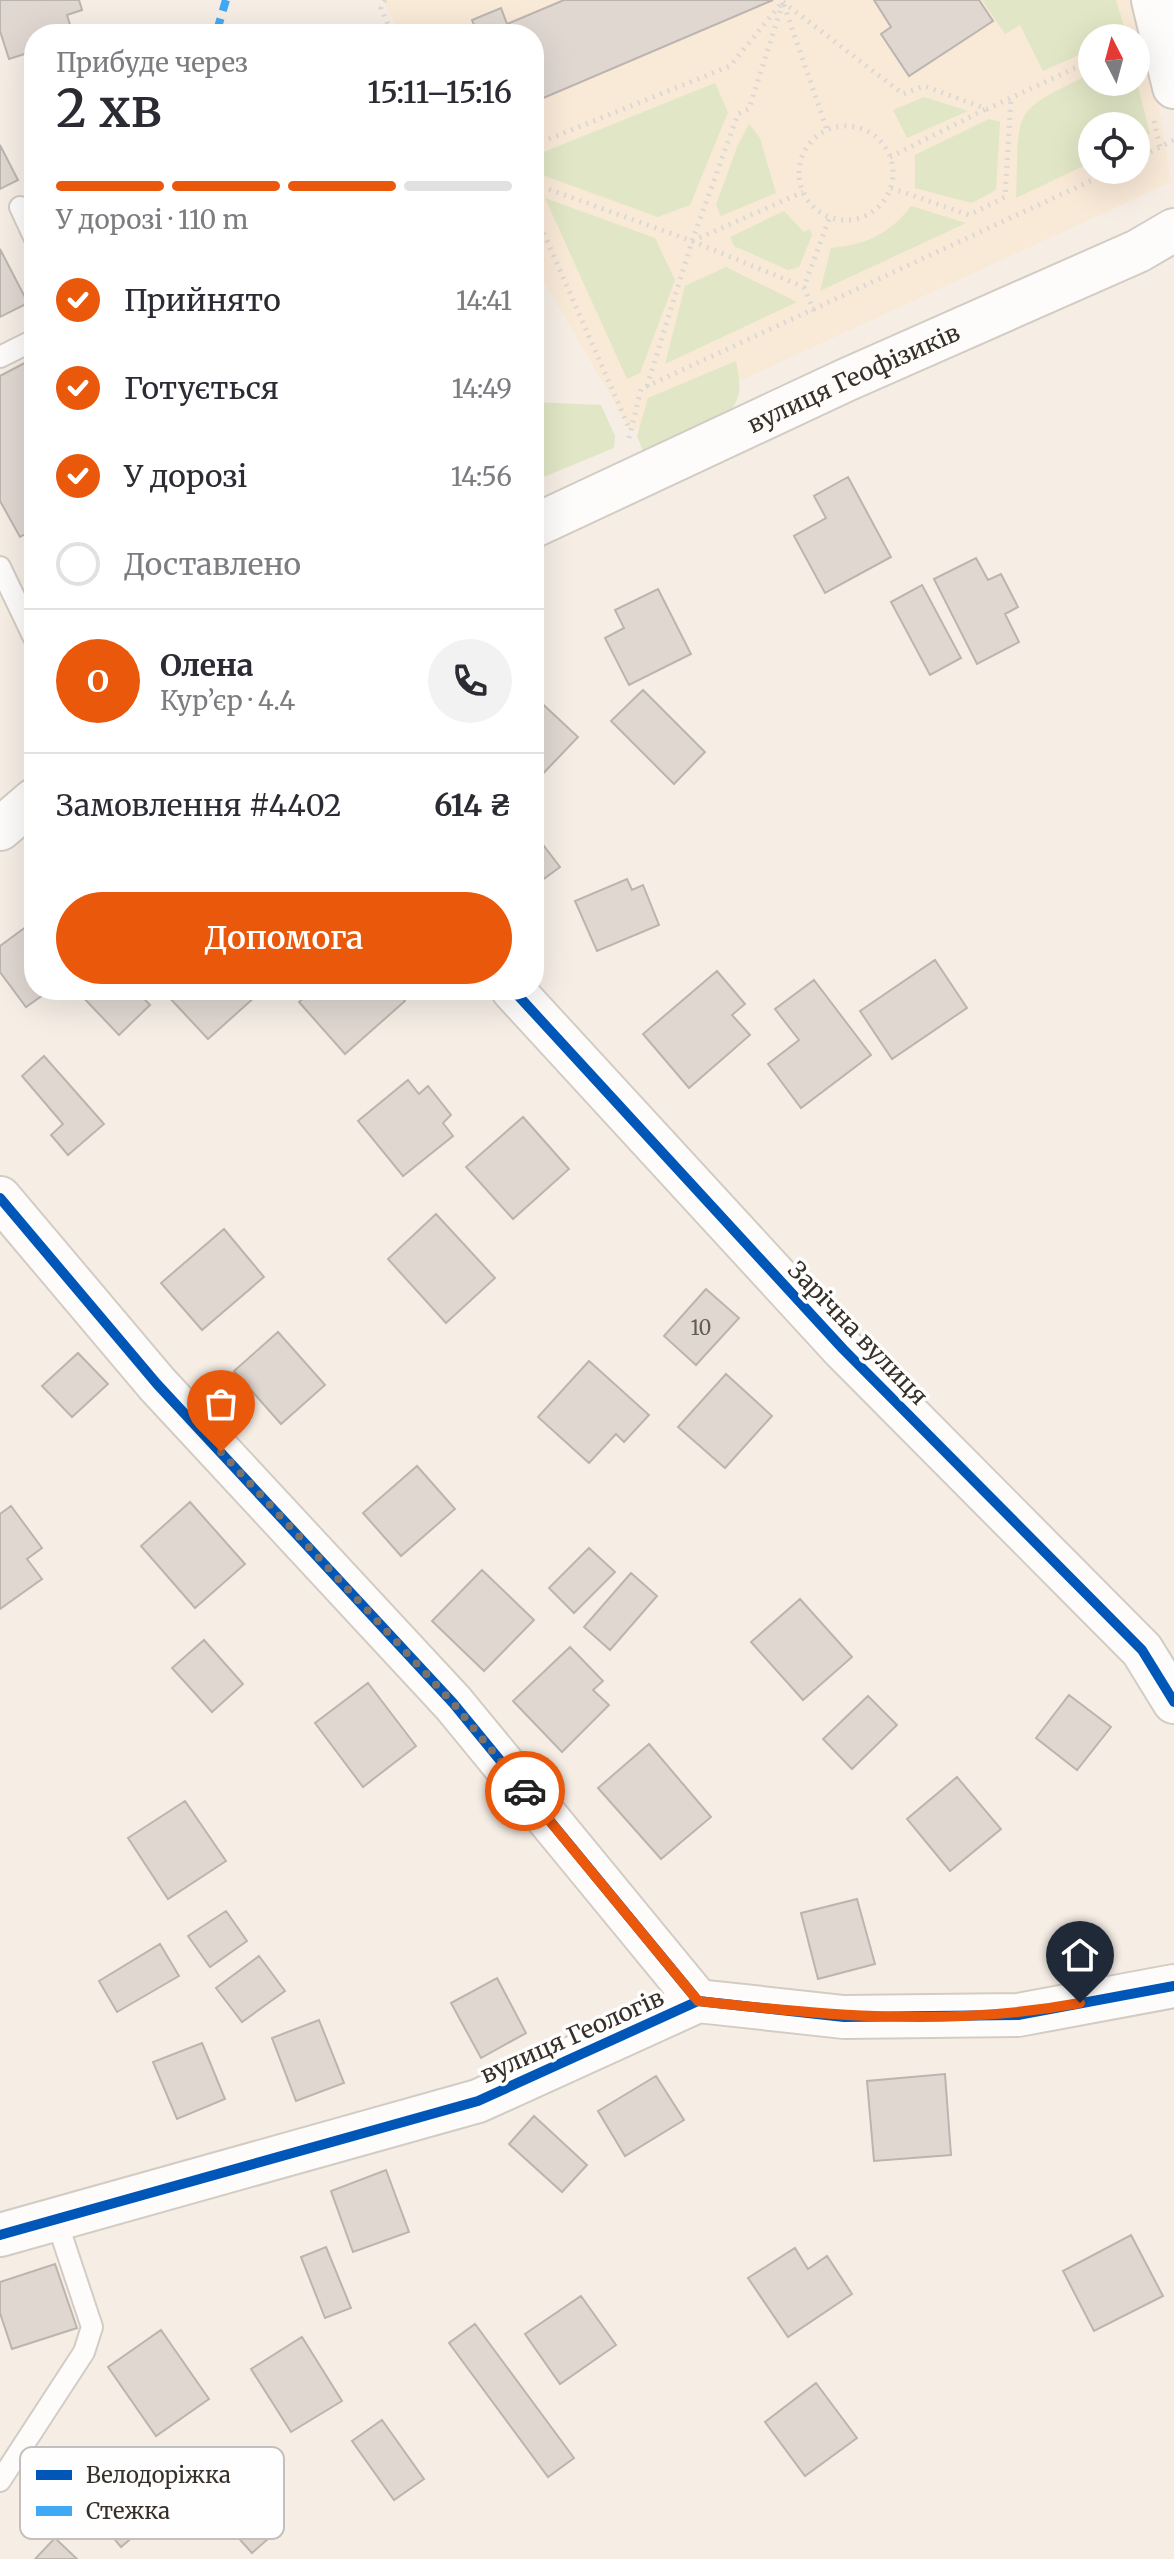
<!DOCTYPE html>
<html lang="uk">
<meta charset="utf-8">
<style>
body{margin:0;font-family:Merriweather,serif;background:#f2f2f3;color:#2b2b33;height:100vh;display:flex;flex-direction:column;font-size:30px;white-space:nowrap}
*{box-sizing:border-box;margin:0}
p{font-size:26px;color:#7c7c81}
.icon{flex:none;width:44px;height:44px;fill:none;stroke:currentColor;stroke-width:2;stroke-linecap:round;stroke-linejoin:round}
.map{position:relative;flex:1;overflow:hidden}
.sheet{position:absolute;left:24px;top:24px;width:520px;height:976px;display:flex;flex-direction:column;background:#fff;border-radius:32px;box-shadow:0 8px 32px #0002}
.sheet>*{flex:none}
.needle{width:52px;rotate:354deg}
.tools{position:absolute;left:1078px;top:24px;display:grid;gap:16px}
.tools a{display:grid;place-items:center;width:72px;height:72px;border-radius:50%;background:#fff;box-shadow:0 8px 32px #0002;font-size:40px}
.pin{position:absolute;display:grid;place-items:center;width:68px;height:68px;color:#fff;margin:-82px -34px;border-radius:50% 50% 50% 0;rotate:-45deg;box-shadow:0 0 8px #0007}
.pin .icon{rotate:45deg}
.courier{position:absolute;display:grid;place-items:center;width:80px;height:80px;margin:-40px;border:6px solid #ea580c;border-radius:50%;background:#fff;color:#222;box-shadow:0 2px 10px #0007}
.overview em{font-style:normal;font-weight:600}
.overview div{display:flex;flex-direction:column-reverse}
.overview{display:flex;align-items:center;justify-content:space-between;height:136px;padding:0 32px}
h1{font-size:52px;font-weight:600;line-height:60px}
.bar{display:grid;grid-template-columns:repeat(4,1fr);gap:12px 8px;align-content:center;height:96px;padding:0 32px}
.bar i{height:10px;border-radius:6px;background:#e1e1e2}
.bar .current{background:#ea580c}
.bar p{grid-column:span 4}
.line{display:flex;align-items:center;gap:20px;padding:0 32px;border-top:2px solid #e1e1e2}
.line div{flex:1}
.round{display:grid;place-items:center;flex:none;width:84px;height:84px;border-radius:42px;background:#f2f2f3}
ol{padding:0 32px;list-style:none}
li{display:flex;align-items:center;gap:24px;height:88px}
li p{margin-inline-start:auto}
li .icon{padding:8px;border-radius:50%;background:#ea580c;color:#fff;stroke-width:4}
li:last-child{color:#7c7c81}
li i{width:44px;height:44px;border:4px solid #e1e1e2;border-radius:50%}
.cta{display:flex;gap:16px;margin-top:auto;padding:16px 32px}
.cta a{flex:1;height:92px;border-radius:48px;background:#ea580c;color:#fff;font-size:32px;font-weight:600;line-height:92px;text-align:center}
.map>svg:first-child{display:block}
.built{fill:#f9e9d7;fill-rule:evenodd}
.green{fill:#e1e6c6}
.building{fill:#e0d7d1;stroke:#bcb4ae;stroke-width:2}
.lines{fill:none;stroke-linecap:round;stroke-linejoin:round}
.service-casing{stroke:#d3ccc4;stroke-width:24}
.minor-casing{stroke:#d3ccc4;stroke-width:46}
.path{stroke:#dbd8d5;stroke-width:5;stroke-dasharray:2 6;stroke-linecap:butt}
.service{stroke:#fefcfb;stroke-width:20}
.minor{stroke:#fefcfb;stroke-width:42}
.quiet{stroke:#3fa9f5;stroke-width:8;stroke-dasharray:16 8;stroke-linecap:butt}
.cycleway-casing{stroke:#fefefe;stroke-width:15}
.cycleway{stroke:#0057b8;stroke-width:10}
.done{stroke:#7a726b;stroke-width:8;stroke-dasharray:0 14.4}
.route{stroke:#ea580c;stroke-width:10}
.labels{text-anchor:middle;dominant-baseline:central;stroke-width:7;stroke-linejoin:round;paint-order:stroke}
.number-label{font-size:20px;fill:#635c55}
.street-label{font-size:24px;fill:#373029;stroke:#fefefe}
.key{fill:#fefefe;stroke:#c2c0be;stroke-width:2}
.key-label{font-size:22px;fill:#373029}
</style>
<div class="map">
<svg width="1174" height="2559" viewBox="0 0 1174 2559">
<rect width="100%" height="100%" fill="#f6eee5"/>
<path class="built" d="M 382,0 L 1142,0 L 1171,182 L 631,431 L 534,264 L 534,34 L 401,34 ZM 1092,38 L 1136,38 L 1136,82 L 1092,82 ZM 1092,126 L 1136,126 L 1136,170 L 1092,170 Z"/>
<path class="green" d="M 982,0 L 1116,0 L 1126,33 L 1115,38 L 1092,38 L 1092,49 L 1043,71 L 1020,25 L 1005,34 Z
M 1092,73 L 1092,82 L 1136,82 L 1136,78 L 1150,134 L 1136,141 L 1136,126 L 1092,126 L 1092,162 L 1016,198 C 1020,107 1008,114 1092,73 Z
M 715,83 L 728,112 L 690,205 L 658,217 L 534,172 L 534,156 Z
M 924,97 L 968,111 L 907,138 L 893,110 Z
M 989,119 L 1000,122 L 996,190 L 972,203 L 915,188 L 915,155 Z
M 749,124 L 760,138 L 776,193 L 721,216 L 716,205 L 737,147 Z
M 545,198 L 655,238 L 675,280 L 640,373 L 627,379 Z
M 911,206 L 966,223 L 820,291 L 831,248 C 865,245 890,234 911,206 Z
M 784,211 L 804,232 L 810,229 L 812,235 L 799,267 L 788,270 L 734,246 L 730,237 Z
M 726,267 L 797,302 L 665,364 L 685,286 Z
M 736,361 C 740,384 744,397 726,415 L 643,451 L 637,436 L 648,398 Z
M 534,402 L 601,405 L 615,436 L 614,448 L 534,481 Z"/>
<path class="building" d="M 0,0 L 79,0 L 82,10 L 67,15 L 73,34 L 34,34 L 34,51 L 9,59 L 0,31 Z
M 564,0 L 773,0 L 534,102 L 534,34 L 472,34 L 477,32 L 472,20 L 501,8 L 507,24 Z
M 874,0 L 979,0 L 993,21 L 909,76 L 881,34 L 891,27 Z
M 0,145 L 18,180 L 0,189 Z
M 0,249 L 28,303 L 0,317 Z
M 34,358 L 34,529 L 20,537 L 0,501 L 0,376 Z
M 848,477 L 891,557 L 825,593 L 794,536 L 826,518 L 814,496 Z
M 976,558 L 988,580 L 1001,574 L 1018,607 L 1005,614 L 1019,642 L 977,664 L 934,579 Z
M 922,585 L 961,658 L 930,675 L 891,602 Z
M 658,589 L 691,654 L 629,685 L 605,638 L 624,628 L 615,610 Z
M 643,690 L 705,752 L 674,784 L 611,721 Z
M 534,696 L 578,737 L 535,782 L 534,781 Z
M 534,833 L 560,867 L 534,886 Z
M 627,879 L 632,890 L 643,885 L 659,925 L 597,951 L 575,901 Z
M 34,921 L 34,990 L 50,990 L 26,1007 L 0,972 L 0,946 Z
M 935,960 L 967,1008 L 892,1059 L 860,1011 Z
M 717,971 L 745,1004 L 732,1015 L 750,1035 L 689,1088 L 643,1034 Z
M 814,980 L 871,1055 L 801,1108 L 768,1064 L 799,1040 L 775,1009 Z
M 136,990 L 150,1005 L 119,1035 L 77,991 Z
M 170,990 L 207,990 L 214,997 L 222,990 L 251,990 L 256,996 L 208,1039 L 166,994 Z
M 313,990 L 396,990 L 405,1001 L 345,1054 L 299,1002 Z
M 44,1056 L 104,1124 L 68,1155 L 51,1135 L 63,1124 L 22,1076 Z
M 408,1080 L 419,1094 L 428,1086 L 451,1115 L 443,1123 L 453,1136 L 403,1176 L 358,1121 Z
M 523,1117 L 569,1169 L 513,1219 L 466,1167 Z
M 436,1214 L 495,1278 L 446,1323 L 388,1259 Z
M 224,1229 L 264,1277 L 202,1330 L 161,1283 Z
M 706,1289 L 739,1318 L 696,1365 L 664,1336 Z
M 278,1332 L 325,1385 L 281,1424 L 234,1371 Z
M 78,1353 L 108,1384 L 72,1417 L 42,1386 Z
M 589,1361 L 649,1415 L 624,1442 L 616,1434 L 589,1463 L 538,1417 Z
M 726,1374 L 772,1416 L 725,1468 L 678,1427 Z
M 417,1466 L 455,1509 L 401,1556 L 363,1513 Z
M 190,1502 L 245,1564 L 195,1608 L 141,1546 Z
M 11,1506 L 42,1548 L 27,1559 L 42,1579 L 0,1609 L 0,1514 Z
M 589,1548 L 615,1572 L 574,1613 L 549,1588 Z
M 482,1570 L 534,1620 L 484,1671 L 432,1621 Z
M 631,1573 L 657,1596 L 610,1650 L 584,1627 Z
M 800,1599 L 852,1657 L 803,1700 L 751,1642 Z
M 204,1640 L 243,1684 L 212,1712 L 172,1668 Z
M 570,1647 L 603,1681 L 593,1690 L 609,1705 L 562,1752 L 513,1701 Z
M 368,1683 L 416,1746 L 363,1787 L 315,1723 Z
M 1069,1695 L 1111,1727 L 1077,1770 L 1036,1738 Z
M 868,1696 L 897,1725 L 852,1769 L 823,1739 Z
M 649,1744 L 711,1817 L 661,1859 L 598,1788 Z
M 957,1777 L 1001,1829 L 950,1871 L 907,1819 Z
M 185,1801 L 226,1861 L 168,1899 L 128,1838 Z
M 857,1899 L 875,1964 L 818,1979 L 801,1913 Z
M 226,1911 L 247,1941 L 210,1967 L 188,1936 Z
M 160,1944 L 179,1976 L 117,2012 L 99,1981 Z
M 259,1956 L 285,1991 L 242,2022 L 216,1988 Z
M 497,1978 L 526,2033 L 481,2058 L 451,2003 Z
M 319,2020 L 344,2083 L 296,2101 L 272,2038 Z
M 202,2043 L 225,2099 L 177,2119 L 153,2062 Z
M 945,2074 L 951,2155 L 874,2161 L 867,2081 Z
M 656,2076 L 684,2120 L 625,2156 L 598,2111 Z
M 534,2116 L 587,2165 L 562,2192 L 509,2144 Z
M 386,2170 L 409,2232 L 353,2252 L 331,2191 Z
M 1131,2235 L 1163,2296 L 1094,2331 L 1063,2271 Z
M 326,2247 L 351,2308 L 325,2318 L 301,2257 Z
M 795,2248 L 808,2269 L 827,2256 L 852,2294 L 788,2337 L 748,2278 Z
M 55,2264 L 77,2328 L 12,2349 L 0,2313 L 0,2282 Z
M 581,2296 L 616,2345 L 560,2384 L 525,2334 Z
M 475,2324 L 574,2458 L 548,2477 L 449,2343 Z
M 161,2330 L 209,2399 L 156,2436 L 108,2367 Z
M 302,2337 L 342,2401 L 291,2432 L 251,2369 Z
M 816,2383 L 857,2438 L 805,2476 L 765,2422 Z
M 382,2420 L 424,2479 L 394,2500 L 352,2441 Z
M 125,2448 L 172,2504 L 121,2547 L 74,2491 Z
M 231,2480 L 277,2531 L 252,2553 L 206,2502 Z
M 55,2538 L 77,2559 L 35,2559 Z"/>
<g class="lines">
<g class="service-casing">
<path id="service" d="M 20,207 L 34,237
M 0,357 L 34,340
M 0,567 L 34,638
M 0,2481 L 84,2352 L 92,2327 L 56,2219"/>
</g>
<g class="minor-casing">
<g id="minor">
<path d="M 1153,0 L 1174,87"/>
<path id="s1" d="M 534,526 L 846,380 L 1138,251 L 1174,230"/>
<path d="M 0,829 L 34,800"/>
<path d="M 513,990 L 843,1349 L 1142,1650 L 1174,1702"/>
<path d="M 0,1198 L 157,1384 L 453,1703 L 698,2001"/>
<path d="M 0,2235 L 478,2101 L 698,2001 L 844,2017 L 1018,2015 L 1174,1986"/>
</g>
</g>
<path class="path" d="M 385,0 L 381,8 L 392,34
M 783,2 L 903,94 L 924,86 L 987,109 L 1092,60
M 784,5 L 827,130
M 1154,121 L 1160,147
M799 173a47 47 0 1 1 94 0a47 47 0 1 1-94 0Z
M 534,145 L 730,66 L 780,5
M 890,157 L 986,109
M 1136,159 L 1174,140
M 534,184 L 692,241 L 738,114 L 749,109 L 783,2
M 891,188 L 969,215 L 1005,197 L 1011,98
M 534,211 L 630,430
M 692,241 L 804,287
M 814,311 L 804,287 L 830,216
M 647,386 L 692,241 L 803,192
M 629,438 L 641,389 L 1114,170"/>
<use href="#service" class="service"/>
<use href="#minor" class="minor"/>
<path class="quiet" d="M 216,34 L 226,0"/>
<g class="cycleway-casing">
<path id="cycleway" d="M 513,990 L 843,1349 L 1142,1650 L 1174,1702
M 0,1198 L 157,1384 L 453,1703 L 698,2001
M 0,2235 L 478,2101 L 698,2001 L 844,2017 L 1018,2015 L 1174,1986"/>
</g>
<use href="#cycleway" class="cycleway"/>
</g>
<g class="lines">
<path class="done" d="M 221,1452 L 453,1703 L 525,1791"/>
<path class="route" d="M 525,1791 L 698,2001 C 828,2016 950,2027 1080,2003"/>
</g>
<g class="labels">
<g class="number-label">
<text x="701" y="1327">10</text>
</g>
<g class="street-label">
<text stroke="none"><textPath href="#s1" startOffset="352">вулиця Геофізиків</textPath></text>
<text transform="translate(858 1333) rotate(46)">Зарічна вулиця</text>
<text transform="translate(572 2036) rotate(-24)">вулиця Геологів</text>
</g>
</g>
<rect x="20" y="2447" width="264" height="92" rx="12" class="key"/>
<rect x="36" y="2470" width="36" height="10" fill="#0057b8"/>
<rect x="36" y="2506" width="36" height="10" fill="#3fa9f5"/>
<g class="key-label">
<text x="86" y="2483">Велодоріжка</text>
<text x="86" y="2519">Стежка</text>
</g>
</svg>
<div class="tools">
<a><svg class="needle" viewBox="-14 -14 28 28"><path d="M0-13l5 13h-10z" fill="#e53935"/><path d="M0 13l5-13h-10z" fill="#7c7c81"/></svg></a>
<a><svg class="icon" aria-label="locate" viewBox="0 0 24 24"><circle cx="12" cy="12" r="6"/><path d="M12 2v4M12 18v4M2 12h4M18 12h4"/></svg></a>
</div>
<div class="pin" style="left:221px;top:1452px;background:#ea580c"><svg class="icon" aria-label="bag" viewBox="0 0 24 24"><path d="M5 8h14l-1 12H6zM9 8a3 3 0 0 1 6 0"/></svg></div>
<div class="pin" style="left:1080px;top:2003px;background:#1f2937"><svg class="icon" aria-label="home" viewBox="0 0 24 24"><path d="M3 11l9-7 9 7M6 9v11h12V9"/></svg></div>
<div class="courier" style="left:525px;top:1791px"><svg class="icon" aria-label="car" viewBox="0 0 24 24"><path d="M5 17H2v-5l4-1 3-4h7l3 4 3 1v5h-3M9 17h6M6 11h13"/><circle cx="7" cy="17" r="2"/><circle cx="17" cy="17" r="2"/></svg></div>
<section class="sheet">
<div class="overview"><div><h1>2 хв</h1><p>Прибуде через</p></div><em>15:11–15:16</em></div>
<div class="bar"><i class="current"></i><i class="current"></i><i class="current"></i><i></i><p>У дорозі · 110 m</p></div>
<ol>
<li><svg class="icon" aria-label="check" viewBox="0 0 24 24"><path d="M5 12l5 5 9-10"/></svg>Прийнято<p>14:41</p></li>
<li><svg class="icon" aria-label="check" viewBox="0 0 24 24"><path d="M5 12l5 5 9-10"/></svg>Готується<p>14:49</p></li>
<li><svg class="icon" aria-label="check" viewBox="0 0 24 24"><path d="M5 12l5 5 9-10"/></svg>У дорозі<p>14:56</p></li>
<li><i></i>Доставлено</li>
</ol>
<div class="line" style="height:144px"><b class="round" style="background:#ea580c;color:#fff">О</b><div><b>Олена</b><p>Кур’єр · 4.4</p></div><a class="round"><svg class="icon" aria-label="phone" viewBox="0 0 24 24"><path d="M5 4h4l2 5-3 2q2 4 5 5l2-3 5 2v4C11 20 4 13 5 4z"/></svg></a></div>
<div class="line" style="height:104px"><div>Замовлення #4402</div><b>614 ₴</b></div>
<div class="cta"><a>Допомога</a></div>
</section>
</div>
